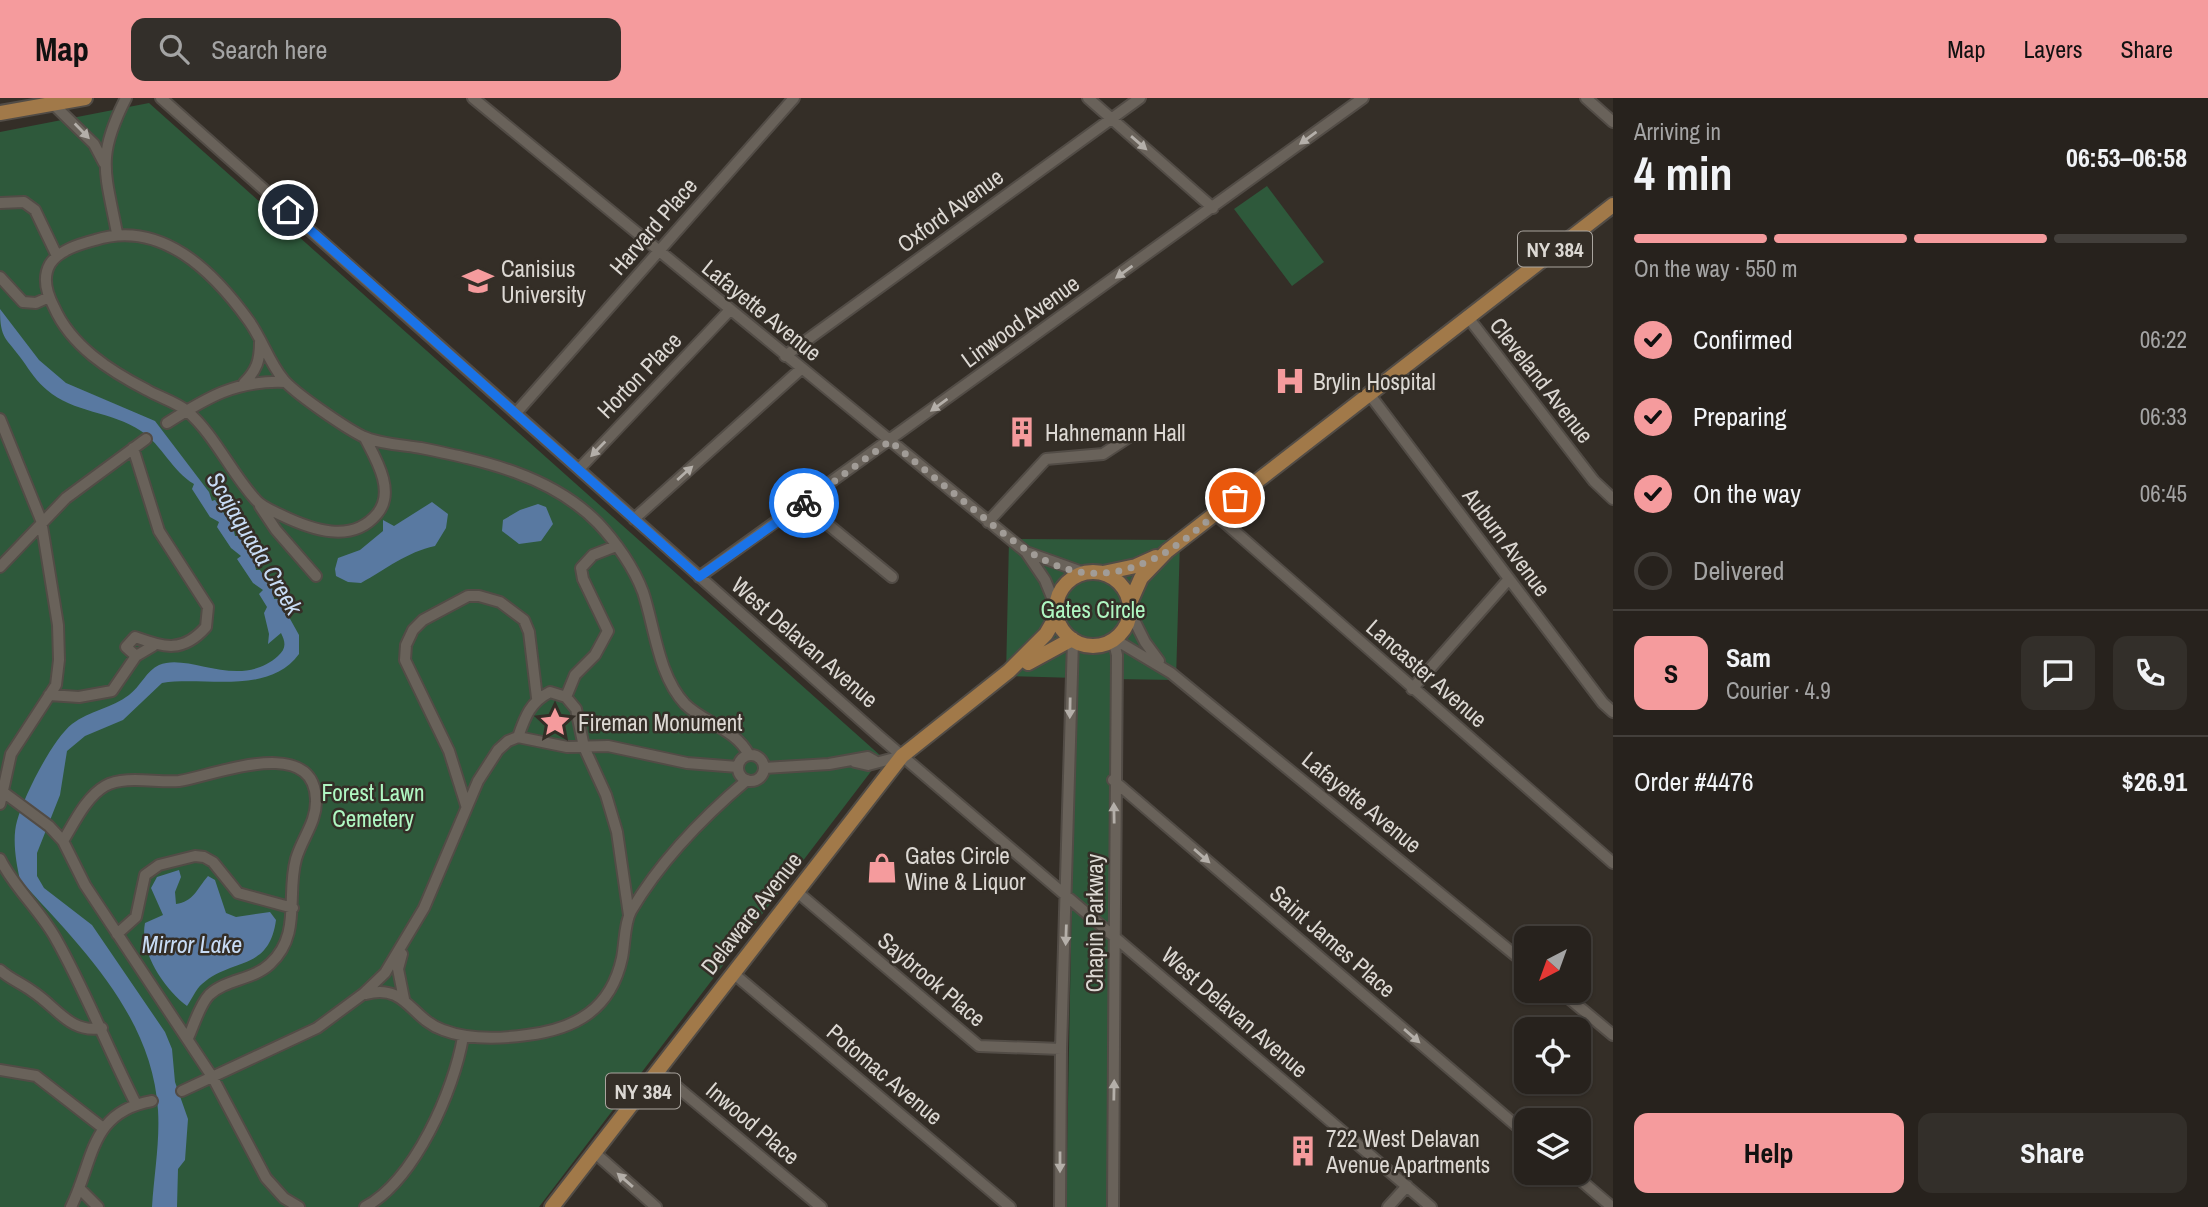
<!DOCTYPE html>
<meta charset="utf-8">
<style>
body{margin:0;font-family:"Archivo Narrow",sans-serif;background:#332f2a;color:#f1f3f6;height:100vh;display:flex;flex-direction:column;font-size:26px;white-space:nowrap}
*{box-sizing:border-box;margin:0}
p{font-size:23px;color:#a4a4a4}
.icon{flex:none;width:38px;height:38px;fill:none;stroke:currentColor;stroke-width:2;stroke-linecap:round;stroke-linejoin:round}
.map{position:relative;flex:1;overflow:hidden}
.panel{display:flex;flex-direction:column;background:#27221d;width:595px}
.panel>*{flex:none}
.needle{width:46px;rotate:221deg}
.tools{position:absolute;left:1514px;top:828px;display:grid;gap:14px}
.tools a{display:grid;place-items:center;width:77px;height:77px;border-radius:14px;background:#27221d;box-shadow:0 2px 5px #0004,0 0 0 2px #433f3b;font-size:35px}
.pin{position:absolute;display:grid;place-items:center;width:60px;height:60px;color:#fff;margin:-30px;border:4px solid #fff;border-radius:50%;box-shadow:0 2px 7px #0007}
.courier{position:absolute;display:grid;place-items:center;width:70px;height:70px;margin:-35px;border:5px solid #1a73e8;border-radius:50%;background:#fff;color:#222;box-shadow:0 2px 9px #0007}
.overview em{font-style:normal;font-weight:700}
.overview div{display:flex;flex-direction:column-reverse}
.overview{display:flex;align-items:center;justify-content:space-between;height:119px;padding:0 21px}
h1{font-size:46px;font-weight:700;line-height:52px}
.bar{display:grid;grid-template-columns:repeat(4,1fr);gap:10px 7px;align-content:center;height:84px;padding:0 21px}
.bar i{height:9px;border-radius:5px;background:#433f3b}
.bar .selected{background:#f59b9d}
.bar p{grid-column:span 4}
.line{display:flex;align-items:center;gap:18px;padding:0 21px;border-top:2px solid #433f3b}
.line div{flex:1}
.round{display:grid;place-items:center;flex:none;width:74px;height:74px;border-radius:14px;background:#332f2a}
ol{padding:0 21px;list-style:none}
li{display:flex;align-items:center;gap:21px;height:77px}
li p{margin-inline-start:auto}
li .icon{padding:7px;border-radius:50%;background:#f59b9d;color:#111;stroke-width:4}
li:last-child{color:#a4a4a4}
li i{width:38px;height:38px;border:4px solid #433f3b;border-radius:50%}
.cta{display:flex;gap:14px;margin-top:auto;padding:14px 21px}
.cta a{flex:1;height:80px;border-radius:14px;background:#f59b9d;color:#111;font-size:28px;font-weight:700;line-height:80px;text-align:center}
.cta a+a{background:#332f2a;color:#f1f3f6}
header{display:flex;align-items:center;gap:42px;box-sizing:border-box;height:98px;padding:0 35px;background:#f59b9d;color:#111}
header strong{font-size:33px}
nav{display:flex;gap:38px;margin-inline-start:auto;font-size:24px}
.search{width:490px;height:63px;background:#332f2a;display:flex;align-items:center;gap:18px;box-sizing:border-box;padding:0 24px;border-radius:14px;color:#a4a4a4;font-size:26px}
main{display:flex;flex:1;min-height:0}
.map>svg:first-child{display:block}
.green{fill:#2e593b}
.water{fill:#5979a1}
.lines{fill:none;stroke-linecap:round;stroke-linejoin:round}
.minor-casing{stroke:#524c46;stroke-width:14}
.major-casing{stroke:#524c46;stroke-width:18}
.minor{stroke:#69625a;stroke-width:10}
.major{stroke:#a17949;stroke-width:14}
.oneway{fill:#b4afa9}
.done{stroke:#a19c97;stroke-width:7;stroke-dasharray:0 12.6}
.route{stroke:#1a73e8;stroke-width:9}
.labels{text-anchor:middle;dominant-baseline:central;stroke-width:5;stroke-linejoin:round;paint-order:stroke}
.shield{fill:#342e27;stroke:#aaa59f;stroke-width:2}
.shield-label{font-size:21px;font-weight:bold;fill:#dcd8d3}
.street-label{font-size:23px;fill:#dcd8d3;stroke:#342e27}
.poi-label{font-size:23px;fill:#dcd8d3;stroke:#342e27;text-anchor:start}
.park-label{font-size:23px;fill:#aff7c2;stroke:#342e27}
.water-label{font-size:24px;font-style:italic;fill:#c8dcf5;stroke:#342e27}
</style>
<header>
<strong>Map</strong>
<div class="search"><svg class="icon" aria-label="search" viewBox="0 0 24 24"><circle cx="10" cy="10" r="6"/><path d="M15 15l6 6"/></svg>Search here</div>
<nav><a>Map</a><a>Layers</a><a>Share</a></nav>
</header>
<main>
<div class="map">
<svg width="1613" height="1109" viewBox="0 0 1613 1109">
<rect width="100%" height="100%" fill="#342e27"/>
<path class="green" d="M 149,5 L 882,659 L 539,1109 L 0,1109 L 0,34 Z
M 1267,88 L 1324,164 L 1292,188 L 1234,111 Z
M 1009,441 L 1180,442 L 1176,582 L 1111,581 L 1107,1109 L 1066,1109 L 1076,580 L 1006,578 Z"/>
<path class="water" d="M 0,211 L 39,262 L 66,285 L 155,323 L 209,394 L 212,403 L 215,402 L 233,429 L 235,438 L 239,438 L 254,461 L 256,472 L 260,472 L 273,492 L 274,501 L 279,501 L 299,537 L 299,556 C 268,598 205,578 162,585 L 123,622 L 85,638 L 67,653 L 60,697 L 37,755 L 37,778 L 44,790 L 92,827 L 165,934 L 172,951 L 175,984 L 188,1021 L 185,1062 L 178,1071 L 177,1109 L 152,1109 C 154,1077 160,1044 158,1012 C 152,917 80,848 20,782 C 16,764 12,741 17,723 C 24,698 52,642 72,626 C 89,613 112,610 129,597 C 140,589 147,572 159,567 C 189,554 239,593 278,558 C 286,551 286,545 281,535 L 268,546 L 269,536 L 264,515 L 267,509 L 259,496 L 263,492 L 253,485 L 237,461 L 241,458 L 231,450 L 217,429 L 219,424 L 210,419 L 192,391 L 194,386 C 172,373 162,347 141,333 C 112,313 73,315 47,292 C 37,284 30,273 23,263 C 6,239 0,242 0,211 Z
M 432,404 L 448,416 L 446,430 L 435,448 C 407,454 386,471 361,485 L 348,484 L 336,478 L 335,471 L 338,460 L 360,452 L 383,433 L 383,422 L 394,428 Z
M 538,406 L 546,409 L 553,426 L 541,443 L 519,446 L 502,433 L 503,422 L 520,412 Z
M 179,772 L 181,779 L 175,794 L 176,806 C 193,804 197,791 208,778 L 215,782 L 226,815 L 236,819 L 270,814 L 276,822 C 269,874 232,859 202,886 C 196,891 192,901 187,908 C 165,892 139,854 145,825 L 163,817 L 151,790 L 157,779 Z"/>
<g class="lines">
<g class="minor-casing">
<path id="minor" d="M 161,0 L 880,639 L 1431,1109
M 473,0 L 1026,454 L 1045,482 L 1056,509
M 1088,0 L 1213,110
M 1586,0 L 1613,24
M 53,6 L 94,46 L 104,65
M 0,105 L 24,104 L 35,112 L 57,158
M 117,135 C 105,73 96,59 126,0
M 0,179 L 23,204 L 36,205 L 49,199
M 1467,218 L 1594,383 L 1613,401
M 785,258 L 1140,0
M 244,285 C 257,272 260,262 260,244
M 1370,297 L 1603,605 L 1613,614
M 516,315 L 794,0
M 0,321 L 41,422 L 58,527 L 59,562 L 56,587 L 11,656 L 0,706
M 167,325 C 208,299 236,282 285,284
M 365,340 C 376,361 396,394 377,416 C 352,446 312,432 281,417 C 273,413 262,409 256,402 C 231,375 215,337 187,313 C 176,304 159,299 147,292 C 110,273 71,248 54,209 C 47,196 42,180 50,166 C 59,152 80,146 95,142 C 161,121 213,173 249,223 C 262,241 269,264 283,281 C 294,295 346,330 362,338 C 379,346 403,347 421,350 C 484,363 551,377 598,425 C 616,444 634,470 643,494 C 655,530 658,577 685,606 C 704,625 736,631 749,657
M 133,350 L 159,433 L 208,509 L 206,529 C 182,556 164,549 135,539 L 126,549 L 136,558 L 153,548
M 579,371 L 729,213
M 803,406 L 892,479
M 260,408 L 276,432 L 316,478
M 1215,416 L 1613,765
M 634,421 L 801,271
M 988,424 L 1046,361 L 1103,356 L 1129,339
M 1029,455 L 1085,475
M 0,469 L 66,400 L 146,341
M 699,479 L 1363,0
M 1129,512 L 1145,544 L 1159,563
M 1114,541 L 1171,575 L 1526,866
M 1412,591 L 1509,481
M 49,597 L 79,599 L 112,593 L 136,558
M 566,599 L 575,577 L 595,557 L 608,533 L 583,481 L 581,470 L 593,457 L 616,448
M 518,639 C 525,619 530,604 550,594 L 566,599 L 576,611 L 584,649 L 606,697 L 617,734 L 629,817
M738 670a13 13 0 1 1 26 0a13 13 0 1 1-26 0Z
M 855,664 L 868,667 L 902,658
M 764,670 L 829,666 L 868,659 L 875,663
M 1113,682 L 1526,1036
M 3,694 L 49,728 L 63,743 L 85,787 L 213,980 L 266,1080 L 284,1100 L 299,1109
M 466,707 L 449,653 L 405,562 L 406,547 L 413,532 L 423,522 L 468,498 L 479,498 L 500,504 L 524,522 L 529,534 L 537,600
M 63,743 C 74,725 86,699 105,688 C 124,677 157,685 179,683 C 213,678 313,636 316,701 C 317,724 302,740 296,761 C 286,797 302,837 270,866 C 253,882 226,881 209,897 C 199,908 194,927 188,940
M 0,761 C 15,791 40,812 56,841 C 86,894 108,951 136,1006
M 796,793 L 979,948 L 1061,951
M 117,836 L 136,819 L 145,777 L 159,767 L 195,758 L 204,759 L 213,764 L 238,795 L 293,810
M 402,856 L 398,871 L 404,901
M 0,872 C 10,881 21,885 32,893 C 57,909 70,936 102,930
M 733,875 L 1010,1109
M 1559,892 L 1613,937
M 366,896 C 406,885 411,921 443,932 C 469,942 499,941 527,937 C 576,931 611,911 622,860 C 625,846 624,826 631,813 C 661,762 702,720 747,682
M 0,972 L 36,978 L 103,1030
M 658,973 L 821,1109
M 182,993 L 317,930 L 363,896 L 385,875 L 424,810 L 478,683 L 498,652 L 508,643 L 518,639 L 567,649 L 608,648 L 687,665 L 738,669
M 595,1055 L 656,1109
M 1571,1074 L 1612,1109
M 79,1090 L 98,1109
M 71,1109 C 94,1063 89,1014 152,1003
M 365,1109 C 415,1082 454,992 463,939
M 1060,1109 L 1061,951 L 1073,542
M 1113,1109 C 1115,925 1114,741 1117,557 L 1113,541
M 1388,1109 L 1407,1088"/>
</g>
<g class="major-casing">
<path id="major" d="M 0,15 L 85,0
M1056 511a37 37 0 1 1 74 0a37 37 0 1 1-74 0Z
M 1103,475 L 1136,468 L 1156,459
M 1129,507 L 1141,480 L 1167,453 L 1613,107
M 1028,565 L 1072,541
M 552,1109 L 902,658 L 1009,573 L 1046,536 L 1057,517"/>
</g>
<use href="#minor" class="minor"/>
<use href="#major" class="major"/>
</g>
<defs><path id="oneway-solid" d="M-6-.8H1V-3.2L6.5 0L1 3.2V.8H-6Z" transform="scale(1.75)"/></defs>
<g class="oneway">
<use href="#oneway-solid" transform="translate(82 33) rotate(46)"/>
<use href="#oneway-solid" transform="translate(1308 40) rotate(144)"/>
<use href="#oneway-solid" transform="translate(1139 45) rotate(41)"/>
<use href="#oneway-solid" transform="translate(1124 174) rotate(144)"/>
<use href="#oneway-solid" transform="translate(939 307) rotate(144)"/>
<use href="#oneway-solid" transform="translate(598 351) rotate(134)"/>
<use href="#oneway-solid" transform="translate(685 375) rotate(-42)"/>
<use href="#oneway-solid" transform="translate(1070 610) rotate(91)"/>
<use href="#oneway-solid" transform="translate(1114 715) rotate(-91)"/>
<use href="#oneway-solid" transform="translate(1202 758) rotate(41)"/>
<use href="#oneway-solid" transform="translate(1066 837) rotate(92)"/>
<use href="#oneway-solid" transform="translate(1412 938) rotate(41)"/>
<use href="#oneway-solid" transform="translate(1114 992) rotate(-89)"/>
<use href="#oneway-solid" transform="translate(1060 1064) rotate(90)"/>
<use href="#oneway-solid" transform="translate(625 1082) rotate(-139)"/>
</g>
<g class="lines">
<path class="done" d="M 804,405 L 890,343 C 917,366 945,388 973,411 C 1026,454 1072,495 1144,465 C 1178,452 1207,422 1235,400"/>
<path class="route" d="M 288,112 L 699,479 L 804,405"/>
</g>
<defs>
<g id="university-bare" transform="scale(2.415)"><path d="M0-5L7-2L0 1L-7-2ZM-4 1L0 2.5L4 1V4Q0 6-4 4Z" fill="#f59b9d" stroke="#342e27" stroke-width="2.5" paint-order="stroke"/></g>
<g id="hospital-bare" transform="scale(2.415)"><path d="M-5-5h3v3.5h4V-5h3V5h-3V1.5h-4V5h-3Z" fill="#f59b9d" stroke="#342e27" stroke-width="2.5" paint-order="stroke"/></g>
<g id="building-bare" transform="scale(2.415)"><path d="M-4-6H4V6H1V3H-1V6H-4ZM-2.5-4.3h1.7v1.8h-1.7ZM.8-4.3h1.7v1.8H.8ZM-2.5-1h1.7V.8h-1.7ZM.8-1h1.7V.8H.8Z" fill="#f59b9d" stroke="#342e27" stroke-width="2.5" paint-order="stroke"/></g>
<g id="sight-bare" transform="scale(2.415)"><path d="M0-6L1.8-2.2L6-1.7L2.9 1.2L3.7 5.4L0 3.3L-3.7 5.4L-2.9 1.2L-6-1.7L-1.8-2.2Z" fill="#f59b9d" stroke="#342e27" stroke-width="2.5" paint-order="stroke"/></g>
<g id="shop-bare" transform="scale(2.415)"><path d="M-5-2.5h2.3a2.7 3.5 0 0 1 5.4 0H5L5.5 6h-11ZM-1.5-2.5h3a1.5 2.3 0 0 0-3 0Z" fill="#f59b9d" stroke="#342e27" stroke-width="2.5" paint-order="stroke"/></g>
</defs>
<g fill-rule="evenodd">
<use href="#university-bare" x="478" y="183"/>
<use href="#hospital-bare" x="1290" y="283"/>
<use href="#building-bare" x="1022" y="334"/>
<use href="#sight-bare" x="555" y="624"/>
<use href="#shop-bare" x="882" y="770"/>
<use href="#building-bare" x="1303" y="1053"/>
</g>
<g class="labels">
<g class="shield">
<rect x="1518" y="133.5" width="74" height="35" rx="5"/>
<rect x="606" y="975.5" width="74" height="35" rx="5"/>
</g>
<g class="shield-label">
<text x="1555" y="151">NY 384</text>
<text x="643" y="993">NY 384</text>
</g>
<g class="street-label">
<text transform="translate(950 112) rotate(-36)">Oxford Avenue</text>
<text transform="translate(653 128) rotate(-49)">Harvard Place</text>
<text transform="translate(762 212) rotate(39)">Lafayette Avenue</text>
<text transform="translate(1020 223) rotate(-36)">Linwood Avenue</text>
<text transform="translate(639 277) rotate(-46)">Horton Place</text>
<text transform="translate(1542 282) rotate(52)">Cleveland Avenue</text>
<text transform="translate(1507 444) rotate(53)">Auburn Avenue</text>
<text transform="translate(805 544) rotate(41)">West Delavan Avenue</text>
<text transform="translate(1427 575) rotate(41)">Lancaster Avenue</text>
<text transform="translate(1362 704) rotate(39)">Lafayette Avenue</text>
<text transform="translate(751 815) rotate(-52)">Delaware Avenue</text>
<text transform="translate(1094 825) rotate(-90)">Chapin Parkway</text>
<text transform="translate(1333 843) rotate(41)">Saint James Place</text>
<text transform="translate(932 881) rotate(40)">Saybrook Place</text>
<text transform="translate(1235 914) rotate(41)">West Delavan Avenue</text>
<text transform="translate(885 976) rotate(40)">Potomac Avenue</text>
<text transform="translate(753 1025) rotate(40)">Inwood Place</text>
</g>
<g class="poi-label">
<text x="501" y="170">Canisius<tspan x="501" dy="26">University</tspan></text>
<text x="1313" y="283">Brylin Hospital</text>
<text x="1045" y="334">Hahnemann Hall</text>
<text x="578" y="624">Fireman Monument</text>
<text x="905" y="757">Gates Circle<tspan x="905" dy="26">Wine &amp; Liquor</tspan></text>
<text x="1326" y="1040">722 West Delavan<tspan x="1326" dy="26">Avenue Apartments</tspan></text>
</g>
<g class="park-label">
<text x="1093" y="511">Gates Circle</text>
<text x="373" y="694">Forest Lawn<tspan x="373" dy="26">Cemetery</tspan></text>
</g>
<g class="water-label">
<text transform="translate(255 445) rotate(59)">Scajaquada Creek</text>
<text x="192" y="846">Mirror Lake</text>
</g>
</g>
</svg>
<div class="tools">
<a><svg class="needle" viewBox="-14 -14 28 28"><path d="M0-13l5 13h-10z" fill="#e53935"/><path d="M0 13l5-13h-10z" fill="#a4a4a4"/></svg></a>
<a><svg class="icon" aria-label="locate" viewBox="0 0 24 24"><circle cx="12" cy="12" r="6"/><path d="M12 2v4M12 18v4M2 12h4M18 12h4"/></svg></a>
<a><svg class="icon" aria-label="layers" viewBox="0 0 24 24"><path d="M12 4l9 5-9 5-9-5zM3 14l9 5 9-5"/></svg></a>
</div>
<div class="pin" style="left:1235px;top:400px;background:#ea580c"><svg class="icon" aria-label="bag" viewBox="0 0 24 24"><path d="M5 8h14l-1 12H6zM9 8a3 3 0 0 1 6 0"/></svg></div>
<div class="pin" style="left:288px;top:112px;background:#1f2937"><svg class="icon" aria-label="home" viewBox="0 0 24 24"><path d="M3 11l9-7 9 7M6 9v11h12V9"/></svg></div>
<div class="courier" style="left:804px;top:405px"><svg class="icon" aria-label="bike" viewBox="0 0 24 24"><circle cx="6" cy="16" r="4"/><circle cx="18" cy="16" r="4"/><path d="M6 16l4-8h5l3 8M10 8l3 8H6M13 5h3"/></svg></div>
</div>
<section class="panel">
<div class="overview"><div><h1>4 min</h1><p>Arriving in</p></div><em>06:53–06:58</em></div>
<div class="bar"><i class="selected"></i><i class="selected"></i><i class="selected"></i><i></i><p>On the way · 550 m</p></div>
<ol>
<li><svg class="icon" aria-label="check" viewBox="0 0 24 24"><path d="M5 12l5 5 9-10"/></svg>Confirmed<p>06:22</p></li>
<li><svg class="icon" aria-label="check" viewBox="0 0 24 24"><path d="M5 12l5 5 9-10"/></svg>Preparing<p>06:33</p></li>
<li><svg class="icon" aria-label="check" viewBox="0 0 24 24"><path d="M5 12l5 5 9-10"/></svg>On the way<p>06:45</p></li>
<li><i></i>Delivered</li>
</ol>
<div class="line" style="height:126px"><b class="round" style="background:#f59b9d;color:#111">S</b><div><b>Sam</b><p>Courier · 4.9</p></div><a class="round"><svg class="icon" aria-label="chat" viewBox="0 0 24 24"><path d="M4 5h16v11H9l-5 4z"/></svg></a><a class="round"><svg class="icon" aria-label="phone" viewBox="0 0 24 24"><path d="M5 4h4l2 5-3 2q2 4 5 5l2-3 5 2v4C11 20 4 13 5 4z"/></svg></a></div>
<div class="line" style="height:91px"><div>Order #4476</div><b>$26.91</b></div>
<div class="cta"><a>Help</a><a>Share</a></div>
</section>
</main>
